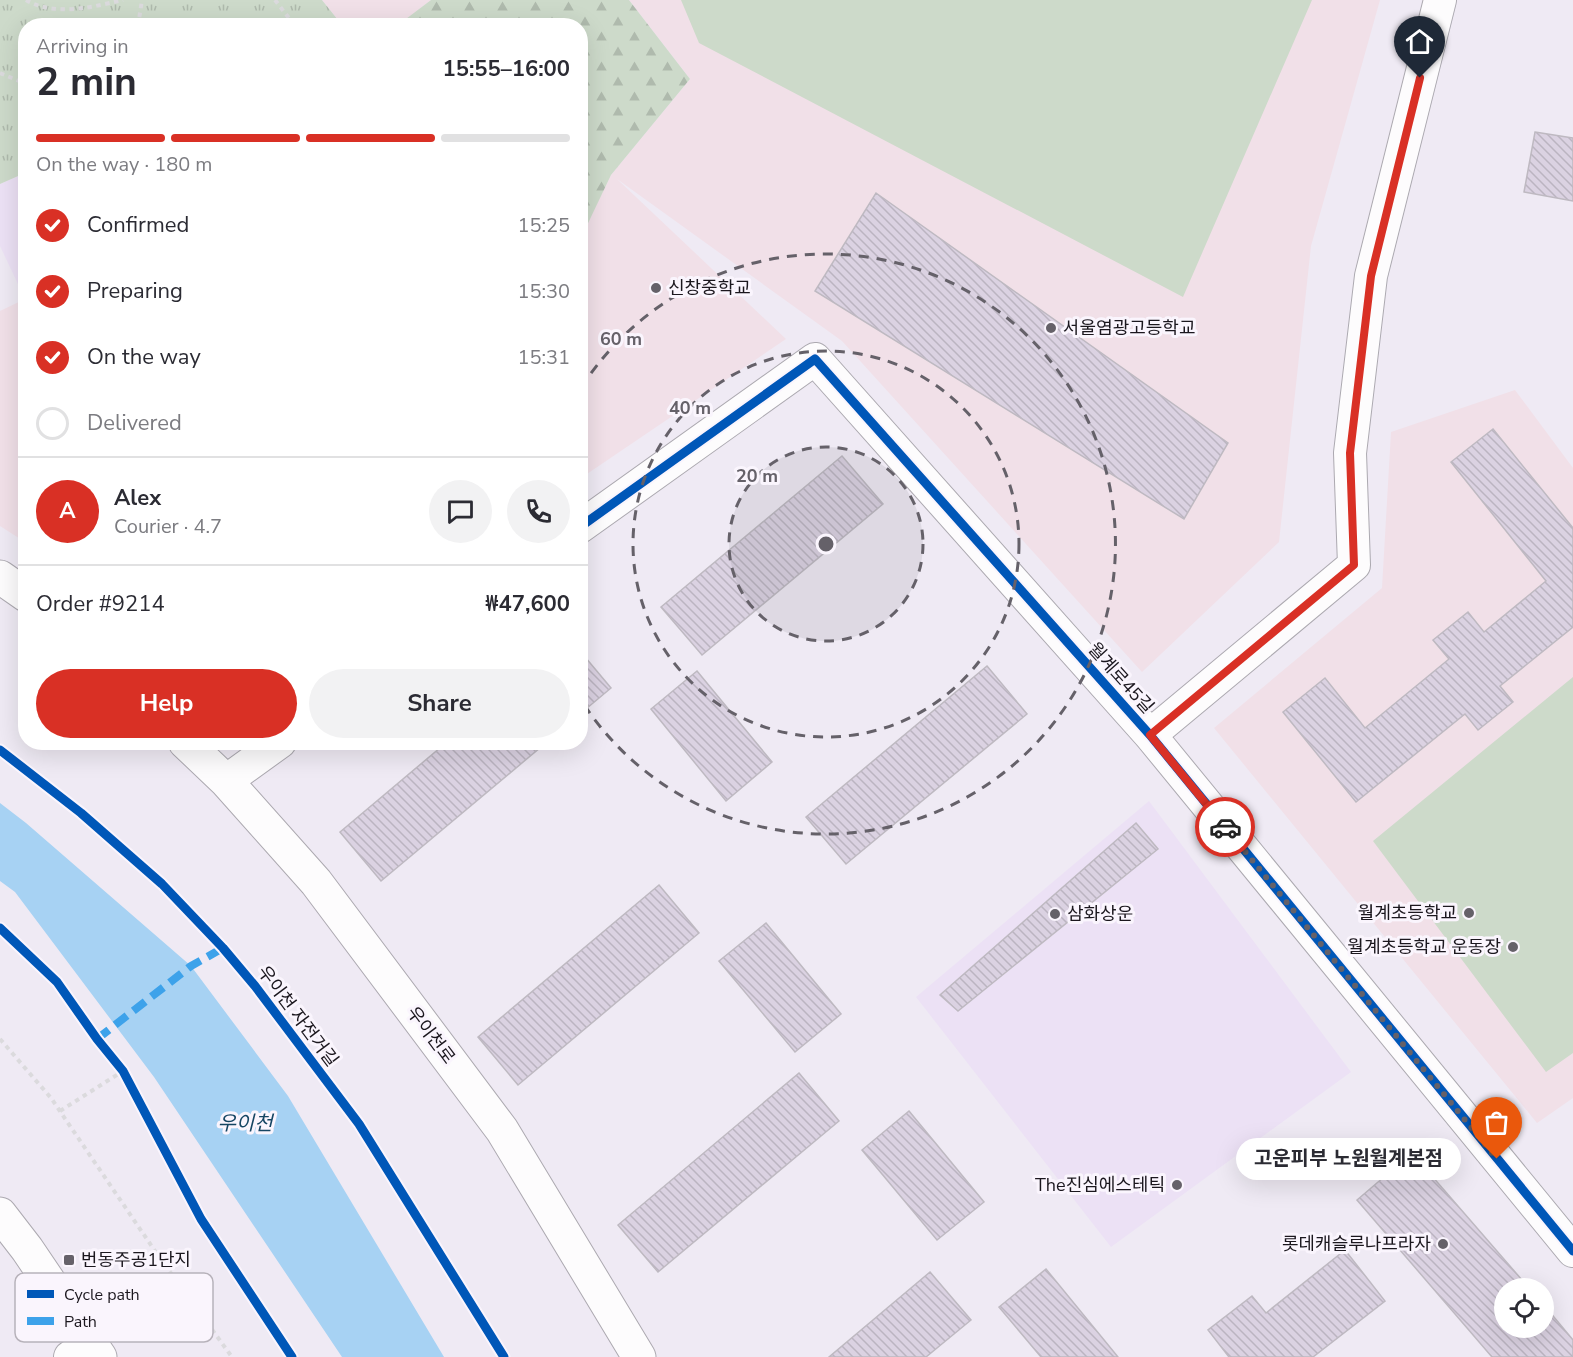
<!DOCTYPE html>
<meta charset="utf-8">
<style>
body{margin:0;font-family:"Nunito Sans","Noto Sans KR",sans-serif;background:#f2f2f3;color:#2b2b33;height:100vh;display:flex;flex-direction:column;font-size:22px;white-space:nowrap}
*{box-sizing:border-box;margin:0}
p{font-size:20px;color:#7c7c81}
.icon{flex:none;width:33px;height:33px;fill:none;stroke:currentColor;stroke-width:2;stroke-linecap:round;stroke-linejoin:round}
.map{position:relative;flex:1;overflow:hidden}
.details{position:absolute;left:18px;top:18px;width:570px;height:732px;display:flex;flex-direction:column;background:#fff;border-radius:24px;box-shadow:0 6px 24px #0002}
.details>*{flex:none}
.controls{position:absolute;left:1494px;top:1278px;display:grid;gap:12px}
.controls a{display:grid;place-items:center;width:60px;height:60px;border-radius:50%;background:#fff;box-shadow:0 6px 24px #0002;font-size:30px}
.pin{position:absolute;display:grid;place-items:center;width:51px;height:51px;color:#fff;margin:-62px -26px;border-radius:50% 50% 50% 0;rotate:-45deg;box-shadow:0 0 6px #0007}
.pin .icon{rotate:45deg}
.courier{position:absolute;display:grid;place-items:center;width:60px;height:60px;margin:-30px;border:4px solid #d93025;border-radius:50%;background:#fff;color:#222;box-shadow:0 2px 8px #0007}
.bubble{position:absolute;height:42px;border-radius:21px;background:#fff;box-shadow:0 6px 24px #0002;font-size:20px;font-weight:700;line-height:42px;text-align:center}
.headline em{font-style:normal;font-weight:700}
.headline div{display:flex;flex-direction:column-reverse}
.headline{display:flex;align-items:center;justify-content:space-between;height:102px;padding:0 18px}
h1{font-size:39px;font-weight:700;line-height:45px}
.bar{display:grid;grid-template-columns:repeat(4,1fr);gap:9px 6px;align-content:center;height:72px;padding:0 18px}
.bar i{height:8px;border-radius:4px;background:#e1e1e2}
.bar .active{background:#d93025}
.bar p{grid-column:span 4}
.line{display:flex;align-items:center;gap:15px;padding:0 18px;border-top:2px solid #e1e1e2}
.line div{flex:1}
.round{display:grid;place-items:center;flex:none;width:63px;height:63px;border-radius:32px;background:#f2f2f3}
ol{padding:0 18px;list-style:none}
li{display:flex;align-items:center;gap:18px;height:66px}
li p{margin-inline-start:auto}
li .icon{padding:6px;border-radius:50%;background:#d93025;color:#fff;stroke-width:4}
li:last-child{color:#7c7c81}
li i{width:33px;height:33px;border:3px solid #e1e1e2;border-radius:50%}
.cta{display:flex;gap:12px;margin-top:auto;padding:12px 18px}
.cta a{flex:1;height:69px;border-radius:36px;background:#d93025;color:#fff;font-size:24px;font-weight:700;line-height:69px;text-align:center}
.cta a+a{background:#f2f2f3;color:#2b2b33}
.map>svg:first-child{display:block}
.built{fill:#ece1f5}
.education{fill:#f1e0e8}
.forest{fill:url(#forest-firs)}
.park{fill:url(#park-tufts)}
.pitch{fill:#cddaca}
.water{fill:#a7d2f3}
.building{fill:url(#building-back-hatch);stroke:#beb9c1;stroke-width:1.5}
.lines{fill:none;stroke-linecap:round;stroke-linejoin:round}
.street-casing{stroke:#aca9b0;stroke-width:34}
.secondary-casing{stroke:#aca9b0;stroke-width:35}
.path{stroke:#dbdadd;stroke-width:4;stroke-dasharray:4.5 4.5;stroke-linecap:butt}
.street{stroke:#fdfcfd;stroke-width:32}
.secondary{stroke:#fdfcfd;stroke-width:33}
.quiet{stroke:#3da2ea;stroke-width:8;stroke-dasharray:15 8;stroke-linecap:butt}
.cycleway-casing{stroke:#faf5fd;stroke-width:13}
.cycleway{stroke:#0057b8;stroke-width:9}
.done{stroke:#656169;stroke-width:6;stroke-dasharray:0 10.8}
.route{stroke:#d93025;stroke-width:8}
.ring{fill:none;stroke:#656169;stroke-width:3;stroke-dasharray:10 8}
.poi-dot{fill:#656169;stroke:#faf5fd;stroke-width:2}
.labels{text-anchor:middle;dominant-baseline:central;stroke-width:6;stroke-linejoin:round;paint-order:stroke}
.poi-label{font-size:18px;fill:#1b171e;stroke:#faf5fd;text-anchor:start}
.street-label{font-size:18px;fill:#1b171e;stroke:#faf5fd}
.water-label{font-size:20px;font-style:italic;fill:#154563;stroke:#faf5fd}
.key{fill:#faf5fd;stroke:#b7b2ba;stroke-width:1.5}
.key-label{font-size:16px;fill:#1b171e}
.centre{fill:#656169;stroke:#faf5fd;stroke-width:3}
.ring-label{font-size:18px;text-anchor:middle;font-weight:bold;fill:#656169;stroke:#faf5fd;stroke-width:6;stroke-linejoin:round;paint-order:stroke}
</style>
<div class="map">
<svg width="1573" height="1357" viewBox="0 0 1573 1357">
<defs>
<pattern id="forest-firs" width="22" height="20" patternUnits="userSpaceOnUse" patternTransform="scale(1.5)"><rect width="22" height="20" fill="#cddaca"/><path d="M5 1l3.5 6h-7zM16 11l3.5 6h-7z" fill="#afbaad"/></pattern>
<pattern id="park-tufts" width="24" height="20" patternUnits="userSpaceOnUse" patternTransform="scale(1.5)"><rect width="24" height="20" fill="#cddaca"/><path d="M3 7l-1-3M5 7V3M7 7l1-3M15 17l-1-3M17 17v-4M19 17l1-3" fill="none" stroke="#afbaad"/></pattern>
<pattern id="building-back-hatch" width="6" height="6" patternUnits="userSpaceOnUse" patternTransform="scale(1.5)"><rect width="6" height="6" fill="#dbd2e2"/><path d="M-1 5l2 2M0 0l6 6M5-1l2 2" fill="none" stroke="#bbb4c1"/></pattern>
</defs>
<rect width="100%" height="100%" fill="#efeaf4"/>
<path class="built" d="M 25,173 L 26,299 L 25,299 L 0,246 L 0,184 Z
M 1149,801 L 1351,1072 L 1111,1247 L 916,997 Z"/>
<path class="education" d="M 322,0 L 431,0 L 398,26 L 342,25 Z
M 629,0 L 1380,0 L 1311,246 L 1279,542 L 1142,672 L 842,341 L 617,179 L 786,339 L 581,478 L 580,238 L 611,175 L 690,79 Z
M 25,299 L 25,542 L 0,526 L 0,311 Z
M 1515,390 L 1573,468 L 1573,1098 L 1537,1123 L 1214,728 L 1382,588 L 1391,432 Z"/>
<path class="forest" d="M 431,0 L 629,0 L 690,79 L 611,175 L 581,238 L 580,26 L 398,25 Z"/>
<path class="park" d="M 0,0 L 322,0 L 342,25 L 26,26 L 25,173 L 0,184 Z"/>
<path class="pitch" d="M 681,0 L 1312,0 L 1183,297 L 699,43 Z
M 1573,677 L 1573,1053 L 1546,1072 L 1373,841 Z"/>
<path class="water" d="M 0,803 L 26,823 L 191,966 L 288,1096 L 444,1357 L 342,1357 L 154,1077 L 15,892 L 0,881 Z"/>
<path class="building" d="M 1535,132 L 1573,138 L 1573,201 L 1524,192 Z
M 876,193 L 1228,443 L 1184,519 L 815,291 Z
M 1493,429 L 1573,528 L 1573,627 L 1500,686 L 1513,702 L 1478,730 L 1465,714 L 1356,802 L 1283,712 L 1325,678 L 1365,728 L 1449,659 L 1433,640 L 1468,612 L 1484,632 L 1546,581 L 1451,462 Z
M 842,456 L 883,504 L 702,655 L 661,607 Z
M 580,651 L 611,688 L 580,714 Z
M 987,666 L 1027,714 L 846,864 L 806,817 Z
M 697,671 L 772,762 L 726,801 L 651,709 Z
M 447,742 L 547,742 L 381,881 L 340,832 Z
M 1136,823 L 1158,849 L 958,1011 L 940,995 Z
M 659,885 L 699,933 L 518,1085 L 478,1037 Z
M 766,923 L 841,1014 L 795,1052 L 719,961 Z
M 799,1073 L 839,1121 L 658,1272 L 618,1225 Z
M 909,1111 L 984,1202 L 937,1240 L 862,1150 Z
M 1412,1153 L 1529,1288 L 1504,1288 L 1504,1328 L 1544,1328 L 1544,1305 L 1573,1340 L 1573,1357 L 1492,1357 L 1357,1200 Z
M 1345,1250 L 1385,1301 L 1313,1357 L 1229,1357 L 1208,1330 L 1252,1296 L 1266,1313 Z
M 1046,1269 L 1118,1357 L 1041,1357 L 999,1307 Z
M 930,1272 L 971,1320 L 926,1357 L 829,1357 Z"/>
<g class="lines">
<g class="street-casing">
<path id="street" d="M 580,527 L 815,359 L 1150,735 L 1573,1251
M 1150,735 L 1354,565 L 1350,453 L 1371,276 L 1440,0
M 226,781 L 280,742
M 70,1357 L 91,1343"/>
</g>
<g class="secondary-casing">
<path id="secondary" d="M 0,577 L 26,595
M 185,742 L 226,781 L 316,882 L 502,1130 L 639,1357
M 0,1214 L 27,1249 L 100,1357"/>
</g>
<path class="path" d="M 26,0 C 55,17 92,7 123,0
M 275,0 L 295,26
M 138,26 L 142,0
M 0,73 L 26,84
M 0,1039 L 51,1098 L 157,1254 L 232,1357
M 60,1111 L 123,1071"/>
<use href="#street" class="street"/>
<use href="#secondary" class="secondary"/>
<path class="quiet" d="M 97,1039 L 191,966 L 223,948"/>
<g class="cycleway-casing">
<path id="cycleway" d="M 580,527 L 815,359 L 1150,735 L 1573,1251
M 0,750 L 81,813 L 162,884 L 223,948 L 255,986 L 359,1124 L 504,1357
M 0,928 L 57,982 L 97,1039 L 123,1071 L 201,1219 L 292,1357"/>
</g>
<use href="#cycleway" class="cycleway"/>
</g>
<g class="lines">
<path class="done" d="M 1225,827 L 1497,1159"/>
<path class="route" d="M 1225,827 L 1150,735 L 1354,565 L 1350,453 L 1371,276 L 1420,78"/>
</g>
<circle cx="826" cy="544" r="97" fill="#656169" fill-opacity=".12"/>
<g class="ring">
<circle cx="826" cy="544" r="97"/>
<circle cx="826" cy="544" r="193"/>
<path d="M581 388A290 290 0 1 1 581 700"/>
</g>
<g class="poi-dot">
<circle cx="656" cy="288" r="6"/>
<circle cx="1051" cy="328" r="6"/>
<circle cx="1469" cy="913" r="6"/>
<circle cx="1055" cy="914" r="6"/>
<circle cx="1513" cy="947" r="6"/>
<circle cx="1177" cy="1185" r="6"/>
<circle cx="1443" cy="1244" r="6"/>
<rect x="63" y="1254" width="12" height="12" rx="3"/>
</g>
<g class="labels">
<g class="poi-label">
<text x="668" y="288">신창중학교</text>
<text x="1063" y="328">서울염광고등학교</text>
<text x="1457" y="913" text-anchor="end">월계초등학교</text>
<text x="1067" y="914">삼화상운</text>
<text x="1501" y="947" text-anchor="end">월계초등학교 운동장</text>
<text x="1165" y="1185" text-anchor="end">The진심에스테틱</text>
<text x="1431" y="1244" text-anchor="end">롯데캐슬루나프라자</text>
<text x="81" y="1260">번동주공1단지</text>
</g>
<g class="street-label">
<text transform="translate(1121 678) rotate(48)">월계로45길</text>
<text transform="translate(298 1016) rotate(53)">우이천 자전거길</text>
<text transform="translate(431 1035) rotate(53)">우이천로</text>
</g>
<g class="water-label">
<text x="245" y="1123">우이천</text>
</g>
</g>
<rect x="15" y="1273" width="198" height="69" rx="9" class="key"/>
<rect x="27" y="1290" width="27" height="8" fill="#0057b8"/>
<rect x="27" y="1317" width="27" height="8" fill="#3da2ea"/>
<g class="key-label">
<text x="64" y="1300">Cycle path</text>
<text x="64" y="1327">Path</text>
</g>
<circle cx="826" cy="544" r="9" class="centre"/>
<g class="ring-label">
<text x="621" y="345">60 m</text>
<text x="690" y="414">40 m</text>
<text x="757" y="482">20 m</text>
</g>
</svg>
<div class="controls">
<a><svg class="icon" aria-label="locate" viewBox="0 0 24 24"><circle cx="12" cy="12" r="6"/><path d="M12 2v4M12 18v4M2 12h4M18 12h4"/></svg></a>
</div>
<div class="pin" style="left:1497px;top:1159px;background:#ea580c"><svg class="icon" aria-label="bag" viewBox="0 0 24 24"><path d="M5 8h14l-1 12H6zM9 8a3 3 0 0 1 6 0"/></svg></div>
<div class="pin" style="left:1420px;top:78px;background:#1f2937"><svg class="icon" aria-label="home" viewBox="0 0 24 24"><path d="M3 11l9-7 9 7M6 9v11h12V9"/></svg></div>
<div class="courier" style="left:1225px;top:827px"><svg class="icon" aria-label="car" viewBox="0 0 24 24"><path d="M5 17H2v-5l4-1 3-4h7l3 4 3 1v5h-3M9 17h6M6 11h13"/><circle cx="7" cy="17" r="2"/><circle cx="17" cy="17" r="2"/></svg></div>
<div class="bubble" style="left:1236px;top:1138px;width:225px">고운피부 노원월계본점</div>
<section class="details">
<div class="headline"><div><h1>2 min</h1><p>Arriving in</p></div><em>15:55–16:00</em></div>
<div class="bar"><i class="active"></i><i class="active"></i><i class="active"></i><i></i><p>On the way · 180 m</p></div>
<ol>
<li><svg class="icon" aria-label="check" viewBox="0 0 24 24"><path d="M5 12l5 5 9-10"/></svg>Confirmed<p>15:25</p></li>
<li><svg class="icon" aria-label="check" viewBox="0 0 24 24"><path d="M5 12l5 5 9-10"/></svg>Preparing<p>15:30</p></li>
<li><svg class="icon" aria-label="check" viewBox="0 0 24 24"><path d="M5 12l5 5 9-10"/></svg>On the way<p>15:31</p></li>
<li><i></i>Delivered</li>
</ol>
<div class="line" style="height:108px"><b class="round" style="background:#d93025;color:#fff">A</b><div><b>Alex</b><p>Courier · 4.7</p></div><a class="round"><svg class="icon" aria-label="chat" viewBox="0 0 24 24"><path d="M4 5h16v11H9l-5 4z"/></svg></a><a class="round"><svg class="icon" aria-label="phone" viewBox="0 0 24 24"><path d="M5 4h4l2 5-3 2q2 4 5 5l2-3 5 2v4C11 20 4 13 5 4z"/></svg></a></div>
<div class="line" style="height:78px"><div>Order #9214</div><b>₩47,600</b></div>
<div class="cta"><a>Help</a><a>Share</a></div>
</section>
</div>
